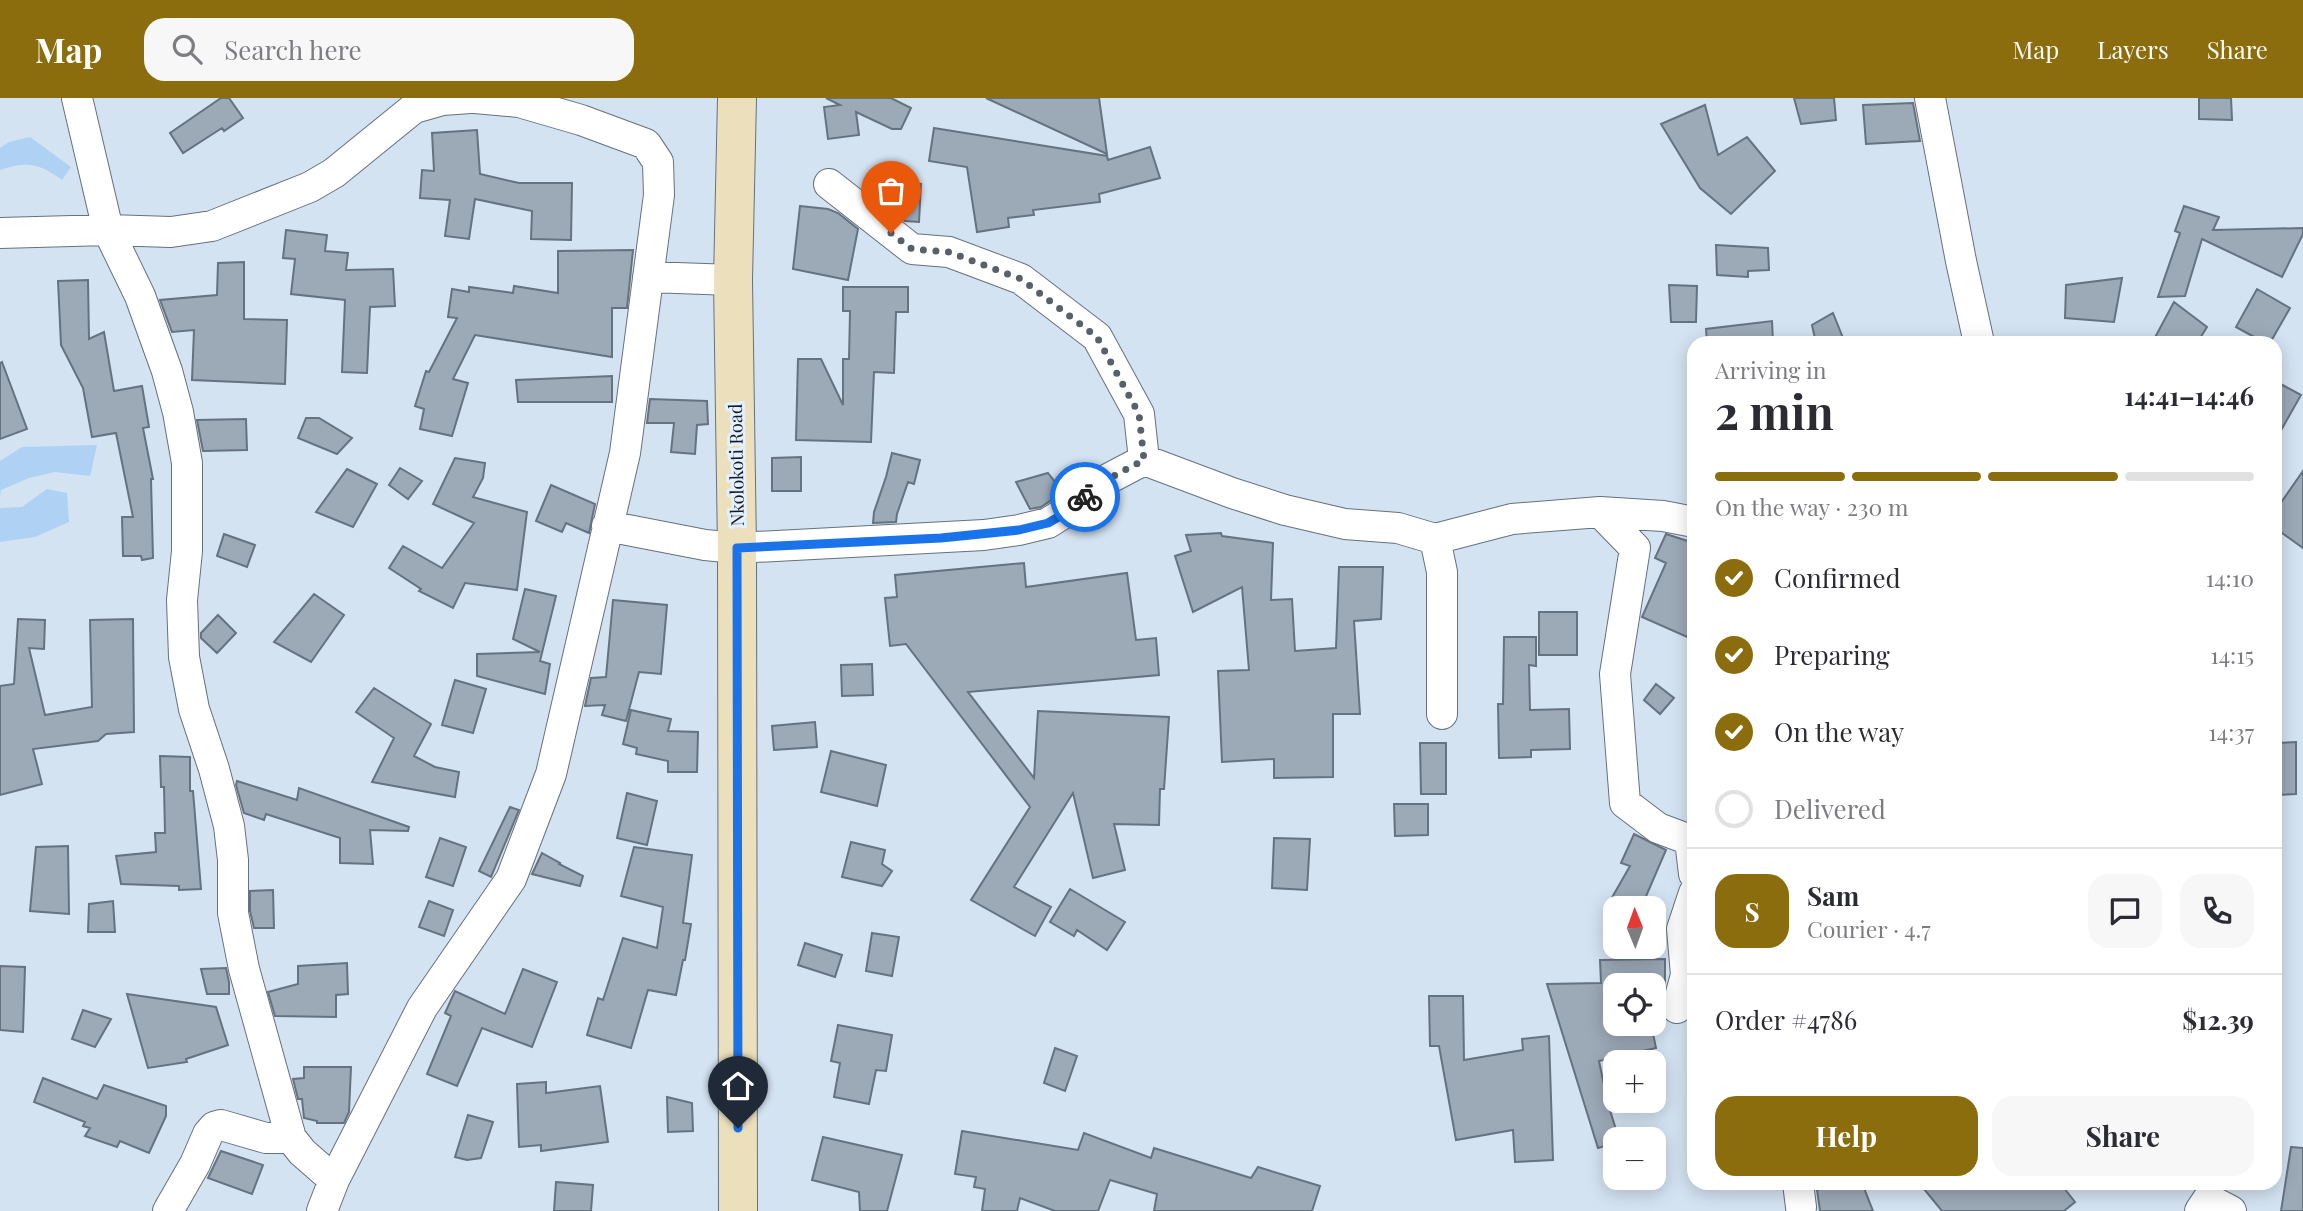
<!DOCTYPE html>
<meta charset="utf-8">
<style>
body{margin:0;font-family:"Playfair Display",serif;background:#f7f7f7;color:#2b2b33;height:100vh;display:flex;flex-direction:column;font-size:26px;white-space:nowrap}
*{box-sizing:border-box;margin:0}
p{font-size:23px;color:#7c7c81}
.icon{flex:none;width:38px;height:38px;fill:none;stroke:currentColor;stroke-width:2;stroke-linecap:round;stroke-linejoin:round}
.map{position:relative;flex:1;overflow:hidden}
.sheet{position:absolute;left:1687px;top:238px;width:595px;height:854px;display:flex;flex-direction:column;background:#fff;border-radius:21px;box-shadow:0 4px 18px #0003}
.sheet>*{flex:none}
.needle{width:46px;rotate:359deg}
.controls{position:absolute;left:1603px;top:798px;display:grid;gap:14px}
.controls a{display:grid;place-items:center;width:63px;height:63px;border-radius:14px;background:#fff;box-shadow:0 4px 18px #0003;font-size:35px}
.pin{position:absolute;display:grid;place-items:center;width:60px;height:60px;color:#fff;margin:-72px -30px;border-radius:50% 50% 50% 0;rotate:-45deg;box-shadow:0 0 7px #0007}
.pin .icon{rotate:45deg}
.courier{position:absolute;display:grid;place-items:center;width:70px;height:70px;margin:-35px;border:5px solid #1a73e8;border-radius:50%;background:#fff;color:#222;box-shadow:0 2px 9px #0007}
.summary em{font-style:normal;font-weight:700}
.summary div{display:flex;flex-direction:column-reverse}
.summary{display:flex;align-items:center;justify-content:space-between;height:119px;padding:0 28px}
h1{font-size:46px;font-weight:700;line-height:52px}
.bar{display:grid;grid-template-columns:repeat(4,1fr);gap:10px 7px;align-content:center;height:84px;padding:0 28px}
.bar i{height:9px;border-radius:5px;background:#e1e1e2}
.bar .on{background:#8b6d0e}
.bar p{grid-column:span 4}
.line{display:flex;align-items:center;gap:18px;padding:0 28px;border-top:2px solid #e1e1e2}
.line div{flex:1}
.round{display:grid;place-items:center;flex:none;width:74px;height:74px;border-radius:21px;background:#f7f7f7}
ol{padding:0 28px;list-style:none}
li{display:flex;align-items:center;gap:21px;height:77px}
li p{margin-inline-start:auto}
li .icon{padding:7px;border-radius:50%;background:#8b6d0e;color:#fff;stroke-width:4}
li:last-child{color:#7c7c81}
li i{width:38px;height:38px;border:4px solid #e1e1e2;border-radius:50%}
.primary-button{display:flex;gap:14px;margin-top:auto;padding:14px 28px}
.primary-button a{flex:1;height:80px;border-radius:21px;background:#8b6d0e;color:#fff;font-size:28px;font-weight:700;line-height:80px;text-align:center}
.primary-button a+a{background:#f7f7f7;color:#2b2b33}
header{display:flex;align-items:center;gap:42px;box-sizing:border-box;height:98px;padding:0 35px;background:#8b6d0e;color:#fff}
header strong{font-size:33px}
nav{display:flex;gap:38px;margin-inline-start:auto;font-size:24px}
.search{width:490px;height:63px;background:#f7f7f7;display:flex;align-items:center;gap:18px;box-sizing:border-box;padding:0 24px;border-radius:21px;color:#7c7c81;font-size:26px}
.map>svg:first-child{display:block}
.green{fill:#afd1f4}
.building{fill:#9ca9b7;stroke:#65727f;stroke-width:2}
.lines{fill:none;stroke-linecap:round;stroke-linejoin:round}
.minor-casing{stroke:#64717e;stroke-width:32}
.secondary-casing{stroke:#64717e;stroke-width:40}
.minor{stroke:#fff;stroke-width:30}
.secondary{stroke:#ece0bc;stroke-width:38}
.done{stroke:#58606a;stroke-width:7;stroke-dasharray:0 12.6}
.route{stroke:#1a73e8;stroke-width:9}
.labels{text-anchor:middle;dominant-baseline:central;stroke-width:6;stroke-linejoin:round;paint-order:stroke}
.street-label{font-size:18px;fill:#151a20;stroke:#e2f0ff}
</style>
<header>
<strong>Map</strong>
<div class="search"><svg class="icon" aria-label="search" viewBox="0 0 24 24"><circle cx="10" cy="10" r="6"/><path d="M15 15l6 6"/></svg>Search here</div>
<nav><a>Map</a><a>Layers</a><a>Share</a></nav>
</header>
<div class="map">
<svg width="2303" height="1113" viewBox="0 0 2303 1113">
<rect width="100%" height="100%" fill="#d4e3f2"/>
<path class="green" d="M 30,39 L 71,69 L 62,82 C 39,65 27,63 0,72 L 0,50 L 9,44 Z
M 97,347 L 90,378 L 55,374 L 29,380 L 1,392 L 0,399 L 0,363 L 22,349 Z
M 47,391 L 67,395 L 69,424 L 35,439 L 0,444 L 0,410 L 22,409 Z"/>
<path class="building" d="M 221,0 L 229,0 L 243,20 L 224,33 L 222,30 L 183,55 L 170,35 Z
M 826,0 L 891,0 L 911,10 L 901,31 L 892,31 L 856,14 L 859,37 L 828,41 L 824,9 L 840,7 Z
M 986,0 L 1099,0 L 1107,56 Z
M 1794,0 L 1834,0 L 1836,22 L 1801,26 Z
M 2199,0 L 2231,0 L 2232,22 L 2199,21 Z
M 1913,5 L 1920,43 L 1866,46 L 1863,7 Z
M 1705,7 L 1718,57 L 1747,39 L 1775,73 L 1731,116 L 1700,90 L 1661,26 Z
M 934,30 L 1107,58 L 1108,62 L 1150,49 L 1160,80 L 1099,96 L 1100,104 L 1033,112 L 1034,117 L 1008,120 L 1009,129 L 977,134 L 967,69 L 929,63 Z
M 477,32 L 480,76 L 519,85 L 572,85 L 571,142 L 531,141 L 532,113 L 475,101 L 469,141 L 445,138 L 450,102 L 420,100 L 422,72 L 434,73 L 432,35 Z
M 890,84 L 921,86 L 919,124 L 905,123 L 888,110 Z
M 800,108 L 828,111 L 838,115 L 858,131 L 848,182 L 793,171 Z
M 2184,108 L 2219,119 L 2213,132 L 2303,130 L 2303,136 L 2282,179 L 2202,141 L 2185,198 L 2158,199 L 2180,135 L 2175,133 Z
M 286,132 L 327,137 L 325,153 L 348,155 L 346,172 L 393,171 L 395,208 L 370,209 L 367,275 L 342,274 L 345,202 L 291,196 L 295,161 L 283,160 Z
M 1716,147 L 1768,150 L 1769,172 L 1748,173 L 1748,179 L 1717,177 Z
M 633,152 L 627,210 L 612,210 L 612,259 L 475,237 L 453,281 L 468,285 L 452,338 L 420,331 L 424,311 L 415,308 L 426,273 L 429,274 L 457,220 L 448,219 L 452,191 L 469,194 L 469,189 L 513,195 L 514,188 L 558,195 L 558,153 Z
M 244,164 L 244,221 L 287,222 L 285,286 L 192,282 L 194,232 L 172,234 L 160,202 L 217,197 L 218,165 Z
M 2122,180 L 2114,224 L 2065,220 L 2066,187 Z
M 88,182 L 89,241 L 104,234 L 114,293 L 142,288 L 149,329 L 143,330 L 153,381 L 151,381 L 153,460 L 142,462 L 141,458 L 123,458 L 122,419 L 133,419 L 116,335 L 92,339 L 83,290 L 61,247 L 58,183 Z
M 1669,187 L 1697,188 L 1696,224 L 1671,224 Z
M 843,189 L 908,189 L 908,214 L 896,214 L 894,275 L 874,274 L 871,344 L 796,342 L 798,261 L 821,261 L 843,307 L 843,261 L 849,261 L 850,213 L 843,213 Z
M 2257,191 L 2290,210 L 2270,245 L 2265,245 L 2236,229 Z
M 2174,204 L 2207,229 L 2197,245 L 2152,245 Z
M 1833,215 L 1845,245 L 1816,245 L 1812,227 Z
M 1772,223 L 1773,245 L 1707,245 L 1706,231 Z
M 2,264 L 27,331 L 0,341 L 0,265 Z
M 612,278 L 612,304 L 518,304 L 516,282 Z
M 2275,283 L 2301,297 L 2275,343 Z
M 650,301 L 707,303 L 708,326 L 697,327 L 695,356 L 671,354 L 674,325 L 647,325 Z
M 306,320 L 319,320 L 352,340 L 337,356 L 298,340 Z
M 246,321 L 247,352 L 203,353 L 197,322 Z
M 892,355 L 920,362 L 914,386 L 908,384 L 897,416 L 896,424 L 873,425 L 874,414 L 886,379 Z
M 801,359 L 801,393 L 772,393 L 772,360 Z
M 455,360 L 485,365 L 483,380 L 473,399 L 527,414 L 517,492 L 465,485 L 453,510 L 419,493 L 421,491 L 389,470 L 403,448 L 442,470 L 474,425 L 433,406 Z
M 400,370 L 422,383 L 408,401 L 389,387 Z
M 347,371 L 377,386 L 353,429 L 316,414 Z
M 2303,373 L 2303,450 L 2275,430 L 2275,413 Z
M 1048,375 L 1063,394 L 1041,409 L 1030,411 L 1016,384 Z
M 551,387 L 595,406 L 589,435 L 566,425 L 562,434 L 536,423 Z
M 1221,435 L 1222,438 L 1273,445 L 1271,502 L 1292,501 L 1295,553 L 1336,550 L 1339,469 L 1383,469 L 1381,521 L 1354,523 L 1360,616 L 1333,616 L 1333,679 L 1274,680 L 1274,661 L 1222,664 L 1218,573 L 1249,572 L 1242,489 L 1193,514 L 1175,458 L 1191,453 L 1186,437 Z
M 224,436 L 255,447 L 247,469 L 217,458 Z
M 1666,436 L 1694,445 L 1694,542 L 1642,519 L 1666,465 L 1655,460 Z
M 1024,465 L 1026,489 L 1127,475 L 1136,542 L 1156,540 L 1159,577 L 968,594 L 1034,680 L 1038,613 L 1169,619 L 1164,691 L 1160,691 L 1159,727 L 1114,726 L 1125,772 L 1093,780 L 1073,695 L 1014,789 L 1051,809 L 1035,838 L 971,802 L 1030,709 L 906,546 L 890,548 L 885,500 L 897,499 L 895,477 Z
M 525,491 L 556,498 L 540,563 L 550,566 L 545,596 L 477,578 L 477,556 L 540,554 L 513,541 Z
M 314,496 L 344,517 L 311,564 L 274,544 Z
M 613,502 L 667,507 L 661,576 L 639,574 L 626,623 L 602,617 L 605,607 L 585,608 L 591,580 L 606,579 Z
M 1539,514 L 1577,514 L 1577,557 L 1539,557 Z
M 218,517 L 236,535 L 217,555 L 201,540 L 201,535 Z
M 18,521 L 45,522 L 44,551 L 29,550 L 45,617 L 92,609 L 90,522 L 133,521 L 134,634 L 106,636 L 98,643 L 33,651 L 42,686 L 0,697 L 0,588 L 14,586 Z
M 1504,539 L 1536,539 L 1536,568 L 1529,567 L 1530,612 L 1569,611 L 1570,651 L 1531,652 L 1531,659 L 1499,660 L 1498,606 L 1503,606 Z
M 872,566 L 873,597 L 842,598 L 841,567 Z
M 455,582 L 486,591 L 473,635 L 442,627 Z
M 1656,586 L 1674,600 L 1660,616 L 1644,602 Z
M 374,590 L 431,626 L 414,658 L 435,669 L 459,674 L 455,699 L 372,684 L 394,640 L 356,614 Z
M 631,612 L 671,621 L 668,633 L 698,634 L 697,674 L 668,674 L 668,663 L 636,656 L 637,650 L 623,646 Z
M 815,624 L 817,649 L 774,652 L 772,628 Z
M 2296,644 L 2296,696 L 2275,697 L 2275,645 Z
M 1420,645 L 1446,645 L 1446,696 L 1421,696 Z
M 831,653 L 886,667 L 877,708 L 821,694 Z
M 160,658 L 190,659 L 190,693 L 193,693 L 201,791 L 179,792 L 179,788 L 121,786 L 116,758 L 156,754 L 155,735 L 165,735 L 164,689 L 161,689 Z
M 237,683 L 297,702 L 299,690 L 409,729 L 408,733 L 370,732 L 373,766 L 340,765 L 340,740 L 266,716 L 264,722 L 244,715 L 236,687 Z
M 627,695 L 657,703 L 647,747 L 617,740 Z
M 1394,706 L 1428,706 L 1428,737 L 1395,738 Z
M 510,709 L 519,712 L 491,779 L 479,773 Z
M 1634,736 L 1666,752 L 1641,810 L 1606,810 L 1630,768 L 1621,765 Z
M 440,740 L 466,749 L 453,788 L 426,779 Z
M 1274,740 L 1310,741 L 1307,792 L 1272,790 Z
M 851,744 L 885,752 L 882,766 L 892,773 L 882,788 L 842,779 Z
M 68,748 L 69,816 L 30,813 L 36,749 Z
M 634,749 L 692,757 L 683,825 L 691,826 L 685,862 L 683,862 L 676,897 L 648,892 L 631,950 L 587,937 L 598,900 L 603,902 L 623,840 L 657,850 L 663,809 L 621,798 Z
M 542,755 L 560,765 L 559,766 L 583,778 L 580,788 L 532,776 Z
M 1070,791 L 1125,824 L 1107,852 L 1077,832 L 1074,838 L 1050,824 Z
M 273,792 L 274,830 L 254,830 L 250,813 L 250,793 Z
M 113,803 L 115,834 L 88,834 L 89,806 Z
M 429,803 L 453,812 L 444,838 L 419,829 Z
M 872,835 L 899,839 L 892,878 L 866,873 Z
M 805,845 L 842,857 L 835,879 L 798,867 Z
M 1665,861 L 1665,887 L 1663,896 L 1654,896 L 1654,887 L 1615,887 L 1615,926 L 1651,926 L 1656,950 L 1599,963 L 1608,1006 L 1619,1041 L 1615,1041 L 1615,1045 L 1598,1050 L 1547,886 L 1601,885 L 1600,862 Z
M 347,865 L 348,896 L 336,897 L 336,919 L 275,918 L 268,894 L 298,886 L 298,868 Z
M 0,868 L 25,869 L 23,934 L 0,932 Z
M 226,870 L 229,884 L 229,896 L 207,896 L 201,871 Z
M 523,871 L 557,884 L 532,949 L 482,930 L 457,988 L 427,976 L 451,918 L 445,915 L 455,893 L 505,916 Z
M 127,896 L 216,909 L 228,947 L 186,961 L 187,964 L 148,970 Z
M 1429,898 L 1463,898 L 1464,962 L 1523,952 L 1522,941 L 1549,938 L 1553,1062 L 1515,1064 L 1513,1032 L 1456,1042 L 1439,948 L 1430,948 Z
M 83,912 L 111,921 L 95,949 L 72,941 Z
M 838,927 L 892,937 L 886,973 L 876,972 L 869,1006 L 834,999 L 840,965 L 831,963 Z
M 1055,950 L 1077,958 L 1065,993 L 1044,985 Z
M 304,969 L 351,969 L 349,1014 L 344,1025 L 317,1025 L 317,1023 L 304,1020 L 302,1001 L 298,1001 L 293,981 L 304,980 Z
M 43,980 L 97,1001 L 104,987 L 166,1008 L 166,1018 L 149,1055 L 120,1043 L 117,1049 L 85,1038 L 90,1030 L 83,1028 L 85,1024 L 34,1004 Z
M 546,984 L 546,995 L 600,988 L 608,1044 L 541,1053 L 541,1047 L 519,1049 L 517,986 Z
M 667,999 L 692,1005 L 693,1033 L 668,1034 Z
M 468,1017 L 493,1024 L 481,1060 L 467,1062 L 455,1059 Z
M 962,1033 L 1078,1052 L 1084,1035 L 1151,1060 L 1154,1050 L 1251,1080 L 1258,1069 L 1320,1088 L 1312,1113 L 1154,1113 L 1157,1096 L 1110,1082 L 1098,1113 L 1055,1113 L 1020,1100 L 1017,1113 L 982,1113 L 985,1091 L 974,1089 L 976,1079 L 955,1076 Z
M 823,1039 L 902,1057 L 887,1113 L 860,1113 L 859,1094 L 812,1082 Z
M 2291,1049 L 2303,1050 L 2303,1113 L 2281,1113 Z
M 221,1053 L 263,1067 L 252,1096 L 208,1080 Z
M 556,1084 L 593,1087 L 591,1113 L 554,1113 Z
M 1835,1085 L 1862,1085 L 1873,1113 L 1820,1113 L 1817,1092 Z
M 1919,1085 L 2060,1085 L 2075,1104 L 2064,1113 L 1942,1113 Z"/>
<g class="lines">
<g class="minor-casing">
<path id="minor" d="M 77,0 L 108,132 L 140,198 L 167,273 L 178,314 L 187,365 L 187,453 L 182,502 L 184,559 L 194,611 L 214,671 L 229,728 L 233,762 L 233,815 L 244,871 L 291,1040 L 302,1054 L 334,1082
M 1930,0 L 1961,163 L 1979,245
M 829,86 L 912,151 L 949,154 L 1021,181 L 1097,239 L 1139,316 L 1144,362
M 0,135 L 108,132 L 171,134 L 212,128 L 310,89 L 334,75 L 414,10 L 442,2 L 470,0
M 648,179 L 733,182
M 1600,414 L 1635,450 L 1615,576 L 1625,705 L 1658,730 L 1690,742 L 1694,776
M 607,428 L 705,447 L 737,450 L 984,437 L 1019,432 L 1048,425 L 1067,413 L 1106,382 L 1144,362 L 1232,395 L 1285,412 L 1345,426 L 1398,430 L 1435,441 L 1512,421 L 1600,414 L 1663,418 L 1694,424
M 1435,441 L 1442,474 L 1442,616
M 1677,910 L 1686,877 L 1682,831 L 1694,795
M 1798,1085 L 1801,1109
M 168,1113 L 195,1066 L 208,1036 L 214,1029 L 221,1027 L 266,1040 L 291,1040
M 322,1113 L 334,1082 L 422,910 L 511,781 L 551,676 L 625,355 L 659,97 L 658,64 L 646,46 L 581,22 L 519,4 L 475,0
M 2200,1113 L 2208,1101 L 2231,1113"/>
</g>
<g class="secondary-casing">
<path id="secondary" d="M 737,0 L 733,182 L 737,450 L 738,1113"/>
</g>
<use href="#minor" class="minor"/>
<use href="#secondary" class="secondary"/>
</g>
<g class="lines">
<path class="done" d="M 891,135 L 912,151 L 949,154 L 1021,181 L 1097,239 L 1139,316 L 1144,362 L 1106,382 L 1085,399"/>
<path class="route" d="M 738,1030 L 737,450 L 941,440 L 1019,432 L 1048,425 L 1067,414 L 1085,399"/>
</g>
<g class="labels">
<g class="street-label">
<text transform="translate(736 367) rotate(-91)">Nkolokoti Road</text>
</g>
</g>
</svg>
<div class="controls">
<a><svg class="needle" viewBox="-14 -14 28 28"><path d="M0-13l5 13h-10z" fill="#e53935"/><path d="M0 13l5-13h-10z" fill="#7c7c81"/></svg></a>
<a><svg class="icon" aria-label="locate" viewBox="0 0 24 24"><circle cx="12" cy="12" r="6"/><path d="M12 2v4M12 18v4M2 12h4M18 12h4"/></svg></a>
<a>+</a>
<a>−</a>
</div>
<div class="pin" style="left:891px;top:135px;background:#ea580c"><svg class="icon" aria-label="bag" viewBox="0 0 24 24"><path d="M5 8h14l-1 12H6zM9 8a3 3 0 0 1 6 0"/></svg></div>
<div class="pin" style="left:738px;top:1030px;background:#1f2937"><svg class="icon" aria-label="home" viewBox="0 0 24 24"><path d="M3 11l9-7 9 7M6 9v11h12V9"/></svg></div>
<div class="courier" style="left:1085px;top:399px"><svg class="icon" aria-label="bike" viewBox="0 0 24 24"><circle cx="6" cy="16" r="4"/><circle cx="18" cy="16" r="4"/><path d="M6 16l4-8h5l3 8M10 8l3 8H6M13 5h3"/></svg></div>
<section class="sheet">
<div class="summary"><div><h1>2 min</h1><p>Arriving in</p></div><em>14:41–14:46</em></div>
<div class="bar"><i class="on"></i><i class="on"></i><i class="on"></i><i></i><p>On the way · 230 m</p></div>
<ol>
<li><svg class="icon" aria-label="check" viewBox="0 0 24 24"><path d="M5 12l5 5 9-10"/></svg>Confirmed<p>14:10</p></li>
<li><svg class="icon" aria-label="check" viewBox="0 0 24 24"><path d="M5 12l5 5 9-10"/></svg>Preparing<p>14:15</p></li>
<li><svg class="icon" aria-label="check" viewBox="0 0 24 24"><path d="M5 12l5 5 9-10"/></svg>On the way<p>14:37</p></li>
<li><i></i>Delivered</li>
</ol>
<div class="line" style="height:126px"><b class="round" style="background:#8b6d0e;color:#fff">S</b><div><b>Sam</b><p>Courier · 4.7</p></div><a class="round"><svg class="icon" aria-label="chat" viewBox="0 0 24 24"><path d="M4 5h16v11H9l-5 4z"/></svg></a><a class="round"><svg class="icon" aria-label="phone" viewBox="0 0 24 24"><path d="M5 4h4l2 5-3 2q2 4 5 5l2-3 5 2v4C11 20 4 13 5 4z"/></svg></a></div>
<div class="line" style="height:91px"><div>Order #4786</div><b>$12.39</b></div>
<div class="primary-button"><a>Help</a><a>Share</a></div>
</section>
</div>
